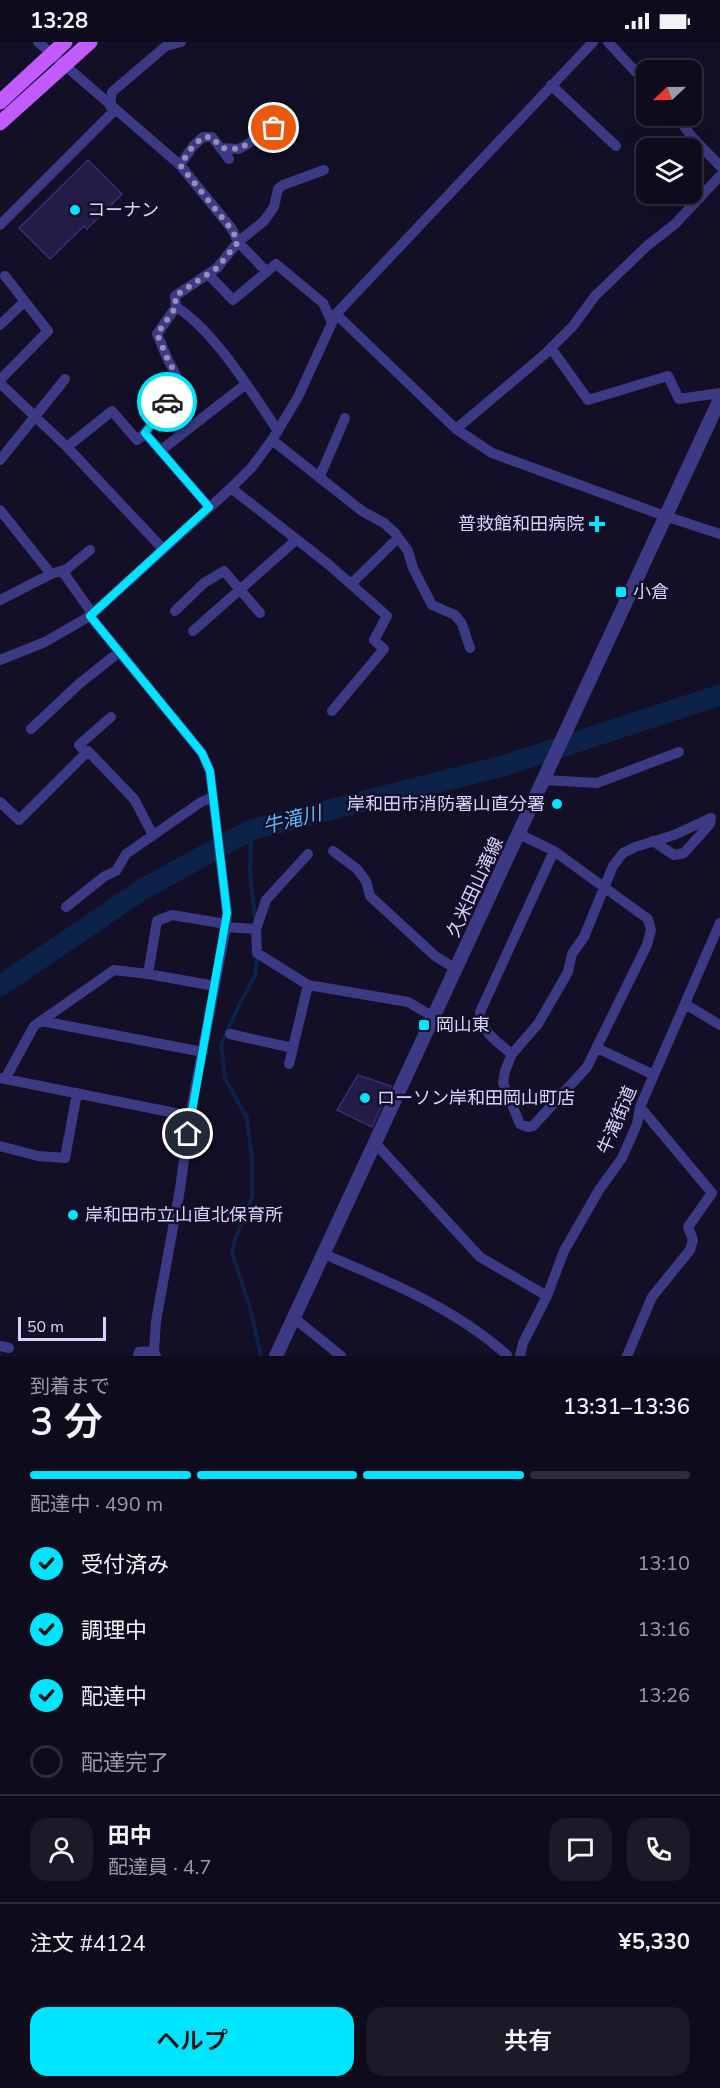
<!DOCTYPE html>
<html lang="ja">
<meta charset="utf-8">
<style>
body{margin:0;font-family:"Nunito Sans","Noto Sans JP",sans-serif;background:#1c1929;color:#f1f3f6;height:100vh;display:flex;flex-direction:column;font-size:22px;white-space:nowrap}
*{box-sizing:border-box;margin:0}
p{font-size:20px;color:#9b9ba3}
.icon{flex:none;width:33px;height:33px;fill:none;stroke:currentColor;stroke-width:2;stroke-linecap:round;stroke-linejoin:round}
.map{position:relative;height:1314px;overflow:hidden}
.side{display:flex;flex-direction:column;background:#0e0b1c;flex:1}
.side>*{flex:none}
.needle{width:39px;rotate:248deg}
.buttons{position:absolute;left:636px;top:18px;display:grid;gap:12px}
.buttons a{display:grid;place-items:center;width:66px;height:66px;border-radius:12px;background:#0e0b1c;box-shadow:0 6px 24px #0002,0 0 0 2px #2e2b3b;font-size:30px}
.scale{position:absolute;left:18px;bottom:15px;width:88px;box-sizing:border-box;padding-left:6px;border:3px solid #d9d4ff;border-top:0;font-size:16px;line-height:21px;white-space:nowrap;color:#d9d4ff;-webkit-text-stroke:4px #130f26;paint-order:stroke}
.pin{position:absolute;display:grid;place-items:center;width:51px;height:51px;color:#fff;margin:-26px;border:3px solid #fff;border-radius:50%;box-shadow:0 2px 6px #0007}
.courier{position:absolute;display:grid;place-items:center;width:60px;height:60px;margin:-30px;border:4px solid #00e5ff;border-radius:50%;background:#fff;color:#222;box-shadow:0 2px 8px #0007}
.headline em{font-style:normal;font-weight:600}
.headline div{display:flex;flex-direction:column-reverse}
.headline{display:flex;align-items:center;justify-content:space-between;height:102px;padding:0 30px}
h1{font-size:39px;font-weight:600;line-height:45px}
.bar{display:grid;grid-template-columns:repeat(4,1fr);gap:9px 6px;align-content:center;height:72px;padding:0 30px}
.bar i{height:8px;border-radius:4px;background:#2e2b3b}
.bar .on{background:#00e5ff}
.bar p{grid-column:span 4}
.line{display:flex;align-items:center;gap:15px;padding:0 30px;border-top:2px solid #2e2b3b}
.line div{flex:1}
.round{display:grid;place-items:center;flex:none;width:63px;height:63px;border-radius:18px;background:#1c1929}
ol{padding:0 30px;list-style:none}
li{display:flex;align-items:center;gap:18px;height:66px}
li p{margin-inline-start:auto}
li .icon{padding:6px;border-radius:50%;background:#00e5ff;color:#111;stroke-width:4}
li:last-child{color:#9b9ba3}
li i{width:33px;height:33px;border:3px solid #2e2b3b;border-radius:50%}
.button{display:flex;gap:12px;margin-top:auto;padding:12px 30px}
.button a{flex:1;height:69px;border-radius:18px;background:#00e5ff;color:#111;font-size:24px;font-weight:600;line-height:69px;text-align:center}
.button a+a{background:#1c1929;color:#f1f3f6}
.status{display:flex;justify-content:space-between;align-items:center;height:42px;padding:0 30px;background:#0e0b1c;direction:ltr}
.status svg{height:16px;fill:currentColor}
.map>svg:first-child{display:block}
.lines{fill:none;stroke-linecap:round;stroke-linejoin:round}
.stream{stroke:#0c2248;stroke-width:4}
.river{stroke:#0c2248;stroke-width:21}
.building{fill:#241b47;stroke:#3b2d73;stroke-width:1.5}
.minor{stroke:#3d3a85;stroke-width:10}
.tertiary{stroke:#3d3a85;stroke-width:14}
.primary{stroke:#c25bff;stroke-width:15}
.done{stroke:#948fb3;stroke-width:6;stroke-dasharray:0 10.8}
.route{stroke:#00e5ff;stroke-width:8}
.poi-dot{fill:#00e5ff;stroke:#130f26;stroke-width:2}
.labels{text-anchor:middle;dominant-baseline:central;stroke-width:5;stroke-linejoin:round;paint-order:stroke}
.poi-label{font-size:18px;fill:#d9d4ff;stroke:#130f26;text-anchor:start}
.street-label{font-size:18px;fill:#d9d4ff;stroke:#130f26}
.water-label{font-size:20px;font-style:italic;fill:#62b6ff;stroke:#130f26}
</style>
<div class="status"><b>13:28</b><svg viewBox="0 0 49 12"><path d="M0 12V9h3v3zM5 12V6h3v6zM10 12V3h3v9zM15 12V0h3v12zM26 1h20v11H26zM47 4h2v5h-2z"/></svg></div>
<div class="map">
<svg width="720" height="1314" viewBox="0 0 720 1314">
<rect width="100%" height="100%" fill="#130f26"/>
<g class="lines">
<path class="stream" d="M 251,788 L 250,832 L 255,875
M 257,918 L 255,934 L 238,965 L 221,1003 L 225,1036 L 247,1076 L 252,1117 L 252,1155 L 235,1198 L 232,1211 L 251,1269 L 261,1314"/>
<path class="river" d="M 0,944 L 143,847 L 251,788 L 506,723 L 720,653"/>
</g>
<path class="building" d="M 88,118 L 122,152 L 87,187 L 84,184 L 50,217 L 19,186 Z
M 358,1033 L 391,1044 L 372,1085 L 337,1068 Z"/>
<g class="lines">
<path class="minor" d="M 38,0 L 180,123 L 232,187 L 238,200 L 267,230
M 608,0 L 646,41
M 551,43 L 616,104
M 110,64 L 112,50 L 166,4 L 181,0
M 676,74 L 693,96 L 720,124
M 270,75 L 279,97
M 221,106 L 239,107 L 274,86
M 180,123 L 193,104 L 203,95 L 212,95 L 229,117
M 0,183 L 115,68
M 208,232 L 233,258 L 276,222 L 323,261 L 332,280
M 176,265 C 213,287 253,352 278,389
M 336,272 L 456,387 L 492,411 L 665,474 L 720,492
M 0,283 L 24,260
M 551,306 L 588,358 L 668,334 L 679,357 L 720,351
M 0,338 L 48,289 L 5,234
M 0,341 L 67,405 L 163,507
M 456,387 L 545,312 L 573,284 L 595,254 L 648,203 L 675,182 L 720,134
M 272,398 L 362,469 L 384,481 L 395,491 L 408,509 L 413,526 L 432,563 L 455,573 L 462,582 L 470,606
M 67,405 L 112,369 L 137,398 L 145,391
M 160,409 L 246,342
M 0,418 L 65,337
M 320,434 L 345,376
M 231,446 L 328,522 L 387,574 L 374,598 L 384,607 L 332,669
M 209,465 L 145,391 L 171,355 L 182,344 L 168,318 L 157,292 L 176,265 L 175,254 L 217,226 L 238,200 L 264,179 L 274,165 L 278,147 L 283,143 L 324,128
M 0,468 L 51,532 L 67,527 L 90,508
M 63,530 L 92,571
M 351,542 L 398,496
M 0,558 L 51,532
M 175,569 L 204,541 L 224,529 L 260,571
M 90,574 L 202,711 L 210,730 L 227,871 L 226,885 L 190,1074 L 180,1147 L 156,1279 L 154,1309 L 156,1314
M 193,589 L 296,498
M 0,618 L 45,600 L 90,574 L 231,446 L 252,425 L 272,398 L 298,355 L 336,272 L 593,0
M 31,687 L 79,642 L 119,610
M 86,711 L 79,703 L 111,675
M 544,738 L 597,741 L 679,710
M 0,760 L 19,778 L 88,709 L 134,757 L 153,793
M 519,792 L 554,809 L 648,877 L 651,888 L 647,903 L 587,1025 L 533,1084 L 528,1085 L 520,1082 L 503,1041 L 505,1029 L 512,1012 L 538,982 L 568,930 L 572,912 L 584,895 L 613,824 L 623,811 L 635,805 L 674,793 L 711,776
M 653,799 L 674,813 L 684,811 L 710,782 L 711,776
M 333,809 L 357,827 L 366,839 L 370,854 L 435,914 L 456,927
M 308,812 L 266,858 L 256,887 L 257,911 L 308,943 L 408,960 L 434,975
M 66,865 L 105,834 L 116,829 L 126,812 L 201,760 L 213,755
M 226,885 L 256,887
M 148,932 L 157,879 L 172,873 L 226,882
M 685,962 L 720,983
M 41,979 L 203,1010
M 230,992 L 293,1006
M 597,1006 L 654,1033
M 512,1012 C 497,1000 482,991 480,970 L 554,809
M 289,1022 L 308,943
M 0,1036 L 190,1074
M 5,1037 L 34,984 L 114,928 L 148,932 L 215,944
M 375,1101 L 480,1215 L 547,1254
M 0,1104 L 38,1114 L 65,1116 L 77,1051
M 324,1212 C 390,1240 453,1265 507,1313
M 294,1276 L 341,1314
M 0,1304 L 9,1306
M 138,1314 L 139,1310 L 154,1309
M 520,1314 L 523,1301 L 547,1254 L 564,1209 L 599,1148 L 622,1116 L 637,1082 L 640,1065 L 720,881
M 627,1314 L 652,1255 L 690,1208 L 693,1198 L 688,1185 L 712,1151 L 640,1065"/>
<path class="tertiary" d="M 276,1314 L 720,357"/>
<path class="primary" d="M 0,60 L 65,0
M 0,81 L 90,0"/>
</g>
<g class="lines">
<path class="done" d="M 167,360 L 182,344 L 168,318 L 157,292 L 176,265 L 175,254 L 217,226 L 238,200 L 232,188 L 180,123 L 193,104 L 203,95 L 212,95 L 221,106 L 239,107 L 274,86"/>
<path class="route" d="M 167,360 L 145,391 L 209,465 L 90,574 L 202,711 L 210,729 L 227,871 L 188,1092"/>
</g>
<g class="poi-dot">
<circle cx="75" cy="168" r="6"/>
<path d="M594 473h6v6h6v6h-6v6h-6v-6h-6v-6h6z"/>
<rect x="615" y="544" width="12" height="12" rx="3"/>
<circle cx="557" cy="762" r="6"/>
<rect x="418" y="977" width="12" height="12" rx="3"/>
<circle cx="365" cy="1056" r="6"/>
<circle cx="73" cy="1173" r="6"/>
</g>
<g class="labels">
<g class="poi-label">
<text x="87" y="168">コーナン</text>
<text x="584" y="482" text-anchor="end">普救館和田病院</text>
<text x="633" y="550">小倉</text>
<text x="545" y="762" text-anchor="end">岸和田市消防署山直分署</text>
<text x="436" y="983">岡山東</text>
<text x="377" y="1056">ローソン岸和田岡山町店</text>
<text x="85" y="1173">岸和田市立山直北保育所</text>
</g>
<g class="street-label">
<text transform="translate(475 845) rotate(-65)">久米田山滝線</text>
<text transform="translate(617 1078) rotate(-67)">牛滝街道</text>
</g>
<g class="water-label">
<text transform="translate(292 778) rotate(-14)">牛滝川</text>
</g>
</g>
</svg>
<div class="buttons">
<a><svg class="needle" viewBox="-14 -14 28 28"><path d="M0-13l5 13h-10z" fill="#e53935"/><path d="M0 13l5-13h-10z" fill="#9b9ba3"/></svg></a>
<a><svg class="icon" aria-label="layers" viewBox="0 0 24 24"><path d="M12 4l9 5-9 5-9-5zM3 14l9 5 9-5"/></svg></a>
</div>
<div class="scale">50 m</div>
<div class="pin" style="left:274px;top:86px;background:#ea580c"><svg class="icon" aria-label="bag" viewBox="0 0 24 24"><path d="M5 8h14l-1 12H6zM9 8a3 3 0 0 1 6 0"/></svg></div>
<div class="pin" style="left:188px;top:1092px;background:#1f2937"><svg class="icon" aria-label="home" viewBox="0 0 24 24"><path d="M3 11l9-7 9 7M6 9v11h12V9"/></svg></div>
<div class="courier" style="left:167px;top:360px"><svg class="icon" aria-label="car" viewBox="0 0 24 24"><path d="M5 17H2v-5l4-1 3-4h7l3 4 3 1v5h-3M9 17h6M6 11h13"/><circle cx="7" cy="17" r="2"/><circle cx="17" cy="17" r="2"/></svg></div>
</div>
<section class="side">
<div class="headline"><div><h1>3 分</h1><p>到着まで</p></div><em>13:31–13:36</em></div>
<div class="bar"><i class="on"></i><i class="on"></i><i class="on"></i><i></i><p>配達中 · 490 m</p></div>
<ol>
<li><svg class="icon" aria-label="check" viewBox="0 0 24 24"><path d="M5 12l5 5 9-10"/></svg>受付済み<p>13:10</p></li>
<li><svg class="icon" aria-label="check" viewBox="0 0 24 24"><path d="M5 12l5 5 9-10"/></svg>調理中<p>13:16</p></li>
<li><svg class="icon" aria-label="check" viewBox="0 0 24 24"><path d="M5 12l5 5 9-10"/></svg>配達中<p>13:26</p></li>
<li><i></i>配達完了</li>
</ol>
<div class="line" style="height:108px"><a class="round"><svg class="icon" aria-label="person" viewBox="0 0 24 24"><circle cx="12" cy="8" r="4"/><path d="M4 21q1-7 8-7t8 7"/></svg></a><div><b>田中</b><p>配達員 · 4.7</p></div><a class="round"><svg class="icon" aria-label="chat" viewBox="0 0 24 24"><path d="M4 5h16v11H9l-5 4z"/></svg></a><a class="round"><svg class="icon" aria-label="phone" viewBox="0 0 24 24"><path d="M5 4h4l2 5-3 2q2 4 5 5l2-3 5 2v4C11 20 4 13 5 4z"/></svg></a></div>
<div class="line" style="height:78px"><div>注文 #4124</div><b>¥5,330</b></div>
<div class="button"><a>ヘルプ</a><a>共有</a></div>
</section>
